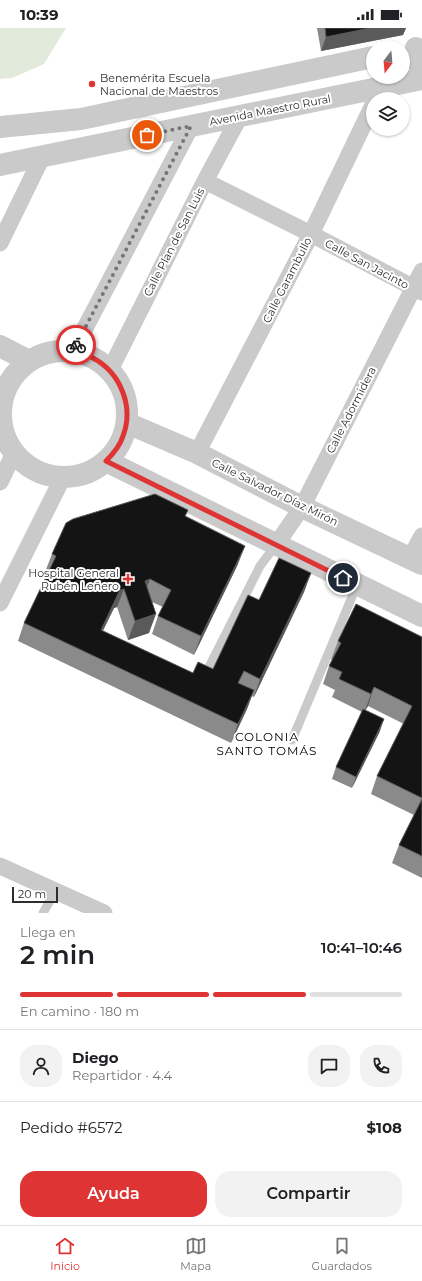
<!DOCTYPE html>
<html lang="es">
<meta charset="utf-8">
<style>
body{margin:0;font-family:Montserrat,sans-serif;background:#f2f2f2;color:#202124;height:100vh;display:flex;flex-direction:column;font-size:15px;white-space:nowrap}
*{box-sizing:border-box;margin:0}
p{font-size:13px;color:#757577}
.icon{flex:none;width:22px;height:22px;fill:none;stroke:currentColor;stroke-width:2;stroke-linecap:round;stroke-linejoin:round}
.map{position:relative;height:885px;overflow:hidden}
.details{display:flex;flex-direction:column;background:#fff;flex:1}
.details>*{flex:none}
.needle{width:26px;rotate:196deg}
.buttons{position:absolute;left:366px;top:12px;display:grid;gap:8px}
.buttons a{display:grid;place-items:center;width:44px;height:44px;border-radius:50%;background:#fff;box-shadow:0 1px 3px #0004;font-size:20px}
.scale{position:absolute;left:12px;bottom:10px;width:46px;box-sizing:border-box;padding-left:4px;border:2px solid #2d2d2d;border-top:0;font-size:11px;line-height:14px;white-space:nowrap;color:#2d2d2d;-webkit-text-stroke:3px #fff;paint-order:stroke}
.pin{position:absolute;display:grid;place-items:center;width:34px;height:34px;color:#fff;margin:-17px;border:2px solid #fff;border-radius:50%;box-shadow:0 1px 4px #0007}
.courier{position:absolute;display:grid;place-items:center;width:40px;height:40px;margin:-20px;border:3px solid #df3434;border-radius:50%;background:#fff;color:#222;box-shadow:0 1px 5px #0007}
.head em{font-style:normal;font-weight:600}
.head div{display:flex;flex-direction:column-reverse}
.head{display:flex;align-items:center;justify-content:space-between;height:68px;padding:0 20px}
h1{font-size:26px;font-weight:600;line-height:30px}
.bar{display:grid;grid-template-columns:repeat(4,1fr);gap:6px 4px;align-content:center;height:48px;padding:0 20px}
.bar i{height:5px;border-radius:3px;background:#e0e0e0}
.bar .on{background:#df3434}
.bar p{grid-column:span 4}
.line{display:flex;align-items:center;gap:10px;padding:0 20px;border-top:1px solid #e0e0e0}
.line div{flex:1}
.round{display:grid;place-items:center;flex:none;width:42px;height:42px;border-radius:16px;background:#f2f2f2}
.action{display:flex;gap:8px;margin-top:auto;padding:8px 20px}
.action a{flex:1;height:46px;border-radius:16px;background:#df3434;color:#fff;font-size:16px;font-weight:600;line-height:46px;text-align:center}
.action a+a{background:#f2f2f2;color:#202124}
.status{display:flex;justify-content:space-between;align-items:center;height:28px;padding:0 20px;background:#fff;direction:ltr}
.status svg{height:11px;fill:currentColor}
.tab-bar{display:flex;justify-content:space-around;align-items:center;height:56px;border-top:1px solid #e0e0e0;background:#fff;font-size:11px;color:#757577}
.tab-bar a{display:grid;justify-items:center;gap:2px}
.tab-bar .on{color:#df3434}
.map>svg:first-child{display:block}
.green{fill:#e2eadb}
.lines{fill:none;stroke-linecap:round;stroke-linejoin:round}
.service{stroke:#cacaca;stroke-width:9}
.minor{stroke:#cacaca;stroke-width:17}
.tertiary{stroke:#cacaca;stroke-width:22}
.wall{fill:#8a8a8a}
.shaded-wall{fill:#5a5a5a}
.building{fill:#141414;stroke:#5a5a5a}
.done{stroke:#767676;stroke-width:4;stroke-dasharray:0 7.2}
.route{stroke:#df3434;stroke-width:5}
.poi-dot{fill:#df3434;stroke:#fff;stroke-width:1.5}
.labels{text-anchor:middle;dominant-baseline:central;stroke-width:4;stroke-linejoin:round;paint-order:stroke}
.poi-label{font-size:11px;fill:#2d2d2d;stroke:#fff;text-anchor:start}
.street-label{font-size:11px;fill:#2d2d2d;stroke:#fff}
.neighbourhood-label{font-size:12px;letter-spacing:1px;fill:#000;stroke:#fff}
</style>
<div class="status"><b>10:39</b><svg viewBox="0 0 49 12"><path d="M0 12V9h3v3zM5 12V6h3v6zM10 12V3h3v9zM15 12V0h3v12zM26 1h20v11H26zM47 4h2v5h-2z"/></svg></div>
<div class="map">
<svg width="422" height="885" viewBox="0 0 422 885">
<rect width="100%" height="100%" fill="#fff"/>
<path class="green" d="M 0,0 L 66,0 L 44,36 L 12,50 L 0,51 Z"/>
<g class="lines">
<path class="service" d="M 201,646 L 207,643 L 260,538 L 276,517
M 292,712 L 357,557
M 43,885 L 56,862"/>
<path class="minor" d="M 205,153 L 311,206 L 422,264
M 0,215 L 43,127
M 73,323 L 191,98
M 110,342 L 205,153 L 240,88
M 197,425 L 311,206 L 373,77
M 0,454 L 14,425
M 276,517 L 302,479 L 422,243
M 410,530 L 422,508
M 0,575 L 63,449
M 0,838 L 104,885"/>
<path class="tertiary" d="M 416,20 L 422,48
M 0,99 L 81,91 L 373,29
M 0,137 L 422,51
M 0,318 L 29,333
M1 386a63 63 0 1 1 126 0a63 63 0 1 1-126 0Z
M 127,395 L 197,425 L 302,479 L 422,536
M 106,433 L 422,588"/>
</g>
<path class="wall" d="M 317,0 L 406,0 L 403,7 L 321,23 Z
M 188,482 L 185,489 L 238,536 L 194,627 L 152,606 L 158,588 L 163,579 L 152,574 L 149,605 L 128,612 L 117,579 L 114,580 L 103,603 L 193,645 L 213,641 L 259,572 L 311,545 L 304,564 L 254,669 L 252,668 L 247,681 L 231,715 L 18,613 L 24,595 L 48,546 L 45,544 L 52,526 Z
M 422,609 L 422,850 L 392,835 L 399,817 L 414,787 L 371,766 L 377,748 L 404,696 L 368,678 L 365,682 L 380,703 L 352,760 L 332,751 L 336,739 L 362,684 L 332,669 L 335,662 L 323,656 L 329,638 L 332,632 L 331,631 L 338,613 Z"/>
<path class="shaded-wall" d="M 371,0 L 406,0 L 403,7 L 321,23 L 326,9 Z
M 245,518 L 238,536 L 194,627 L 201,608 Z
M 311,545 L 304,564 L 254,669 L 260,651 Z
M 150,551 L 143,570 L 145,553 Z
M 124,561 L 117,579 L 114,580 L 94,620 L 101,602 L 120,562 Z
M 156,586 L 149,605 L 128,612 L 135,593 Z
M 374,659 L 368,678 L 364,685 L 371,666 Z
M 254,662 L 247,681 L 231,715 L 238,696 Z
M 384,691 L 380,703 L 352,760 L 356,749 Z"/>
<path class="building" d="M 325,0 L 371,0 L 326,9 Z
M 155,466 L 188,482 L 185,488 L 245,518 L 201,608 L 158,588 L 171,562 L 150,551 L 145,553 L 156,586 L 135,593 L 124,561 L 120,562 L 101,602 L 193,645 L 198,634 L 213,641 L 248,567 L 259,572 L 279,530 L 311,545 L 260,651 L 244,643 L 238,655 L 254,662 L 238,696 L 24,595 L 56,528 L 52,526 L 66,495 L 73,491 Z
M 356,576 L 422,609 L 422,770 L 377,748 L 412,678 L 374,659 L 371,666 L 339,651 L 342,644 L 329,638 L 341,615 L 338,613 Z
M 363,681 L 384,691 L 356,749 L 336,739 Z
M 422,771 L 422,828 L 399,817 Z"/>
<g class="lines">
<path class="done" d="M 76,317 L 191,98 L 147,107"/>
<path class="route" d="M 76,317 L 73,323 C 79,325 87,326 93,330 C 121,345 134,379 123,408 C 120,418 113,426 106,433 L 343,550"/>
</g>
<g class="poi-dot">
<circle cx="92" cy="56" r="4"/>
<path d="M126 545h4v4h4v4h-4v4h-4v-4h-4v-4h4z"/>
</g>
<g class="labels">
<g class="poi-label">
<text x="100" y="50">Benemérita Escuela<tspan x="100" dy="13">Nacional de Maestros</tspan></text>
<text x="119" y="545" text-anchor="end">Hospital General<tspan x="119" dy="13">Rubén Leñero</tspan></text>
</g>
<g class="street-label">
<text transform="translate(270 82) rotate(-11)">Avenida Maestro Rural</text>
<text transform="translate(174 214) rotate(-63)">Calle Plan de San Luis</text>
<text transform="translate(367 236) rotate(28)">Calle San Jacinto</text>
<text transform="translate(287 252) rotate(-63)">Calle Garambullo</text>
<text transform="translate(351 382) rotate(-63)">Calle Adormidera</text>
<text transform="translate(275 464) rotate(26)">Calle Salvador Díaz Mirón</text>
</g>
<g class="neighbourhood-label">
<text x="267" y="708">COLONIA<tspan x="267" dy="14">SANTO TOMÁS</tspan></text>
</g>
</g>
</svg>
<div class="buttons">
<a><svg class="needle" viewBox="-14 -14 28 28"><path d="M0-13l5 13h-10z" fill="#e53935"/><path d="M0 13l5-13h-10z" fill="#757577"/></svg></a>
<a><svg class="icon" aria-label="layers" viewBox="0 0 24 24"><path d="M12 4l9 5-9 5-9-5zM3 14l9 5 9-5"/></svg></a>
</div>
<div class="scale">20 m</div>
<div class="pin" style="left:147px;top:107px;background:#ea580c"><svg class="icon" aria-label="bag" viewBox="0 0 24 24"><path d="M5 8h14l-1 12H6zM9 8a3 3 0 0 1 6 0"/></svg></div>
<div class="pin" style="left:343px;top:550px;background:#1f2937"><svg class="icon" aria-label="home" viewBox="0 0 24 24"><path d="M3 11l9-7 9 7M6 9v11h12V9"/></svg></div>
<div class="courier" style="left:76px;top:317px"><svg class="icon" aria-label="bike" viewBox="0 0 24 24"><circle cx="6" cy="16" r="4"/><circle cx="18" cy="16" r="4"/><path d="M6 16l4-8h5l3 8M10 8l3 8H6M13 5h3"/></svg></div>
</div>
<section class="details">
<div class="head"><div><h1>2 min</h1><p>Llega en</p></div><em>10:41–10:46</em></div>
<div class="bar"><i class="on"></i><i class="on"></i><i class="on"></i><i></i><p>En camino · 180 m</p></div>
<div class="line" style="height:72px"><a class="round"><svg class="icon" aria-label="person" viewBox="0 0 24 24"><circle cx="12" cy="8" r="4"/><path d="M4 21q1-7 8-7t8 7"/></svg></a><div><b>Diego</b><p>Repartidor · 4.4</p></div><a class="round"><svg class="icon" aria-label="chat" viewBox="0 0 24 24"><path d="M4 5h16v11H9l-5 4z"/></svg></a><a class="round"><svg class="icon" aria-label="phone" viewBox="0 0 24 24"><path d="M5 4h4l2 5-3 2q2 4 5 5l2-3 5 2v4C11 20 4 13 5 4z"/></svg></a></div>
<div class="line" style="height:52px"><div>Pedido #6572</div><b>$108</b></div>
<div class="action"><a>Ayuda</a><a>Compartir</a></div>
</section>
<nav class="tab-bar">
<a class="on"><svg class="icon" aria-label="home" viewBox="0 0 24 24"><path d="M3 11l9-7 9 7M6 9v11h12V9"/></svg>Inicio</a>
<a><svg class="icon" aria-label="map" viewBox="0 0 24 24"><path d="M3 6l6-2 6 2 6-2v14l-6 2-6-2-6 2zM9 4v14M15 6v14"/></svg>Mapa</a>
<a><svg class="icon" aria-label="saved" viewBox="0 0 24 24"><path d="M7 4h10v16l-5-4-5 4z"/></svg>Guardados</a>
</nav>
